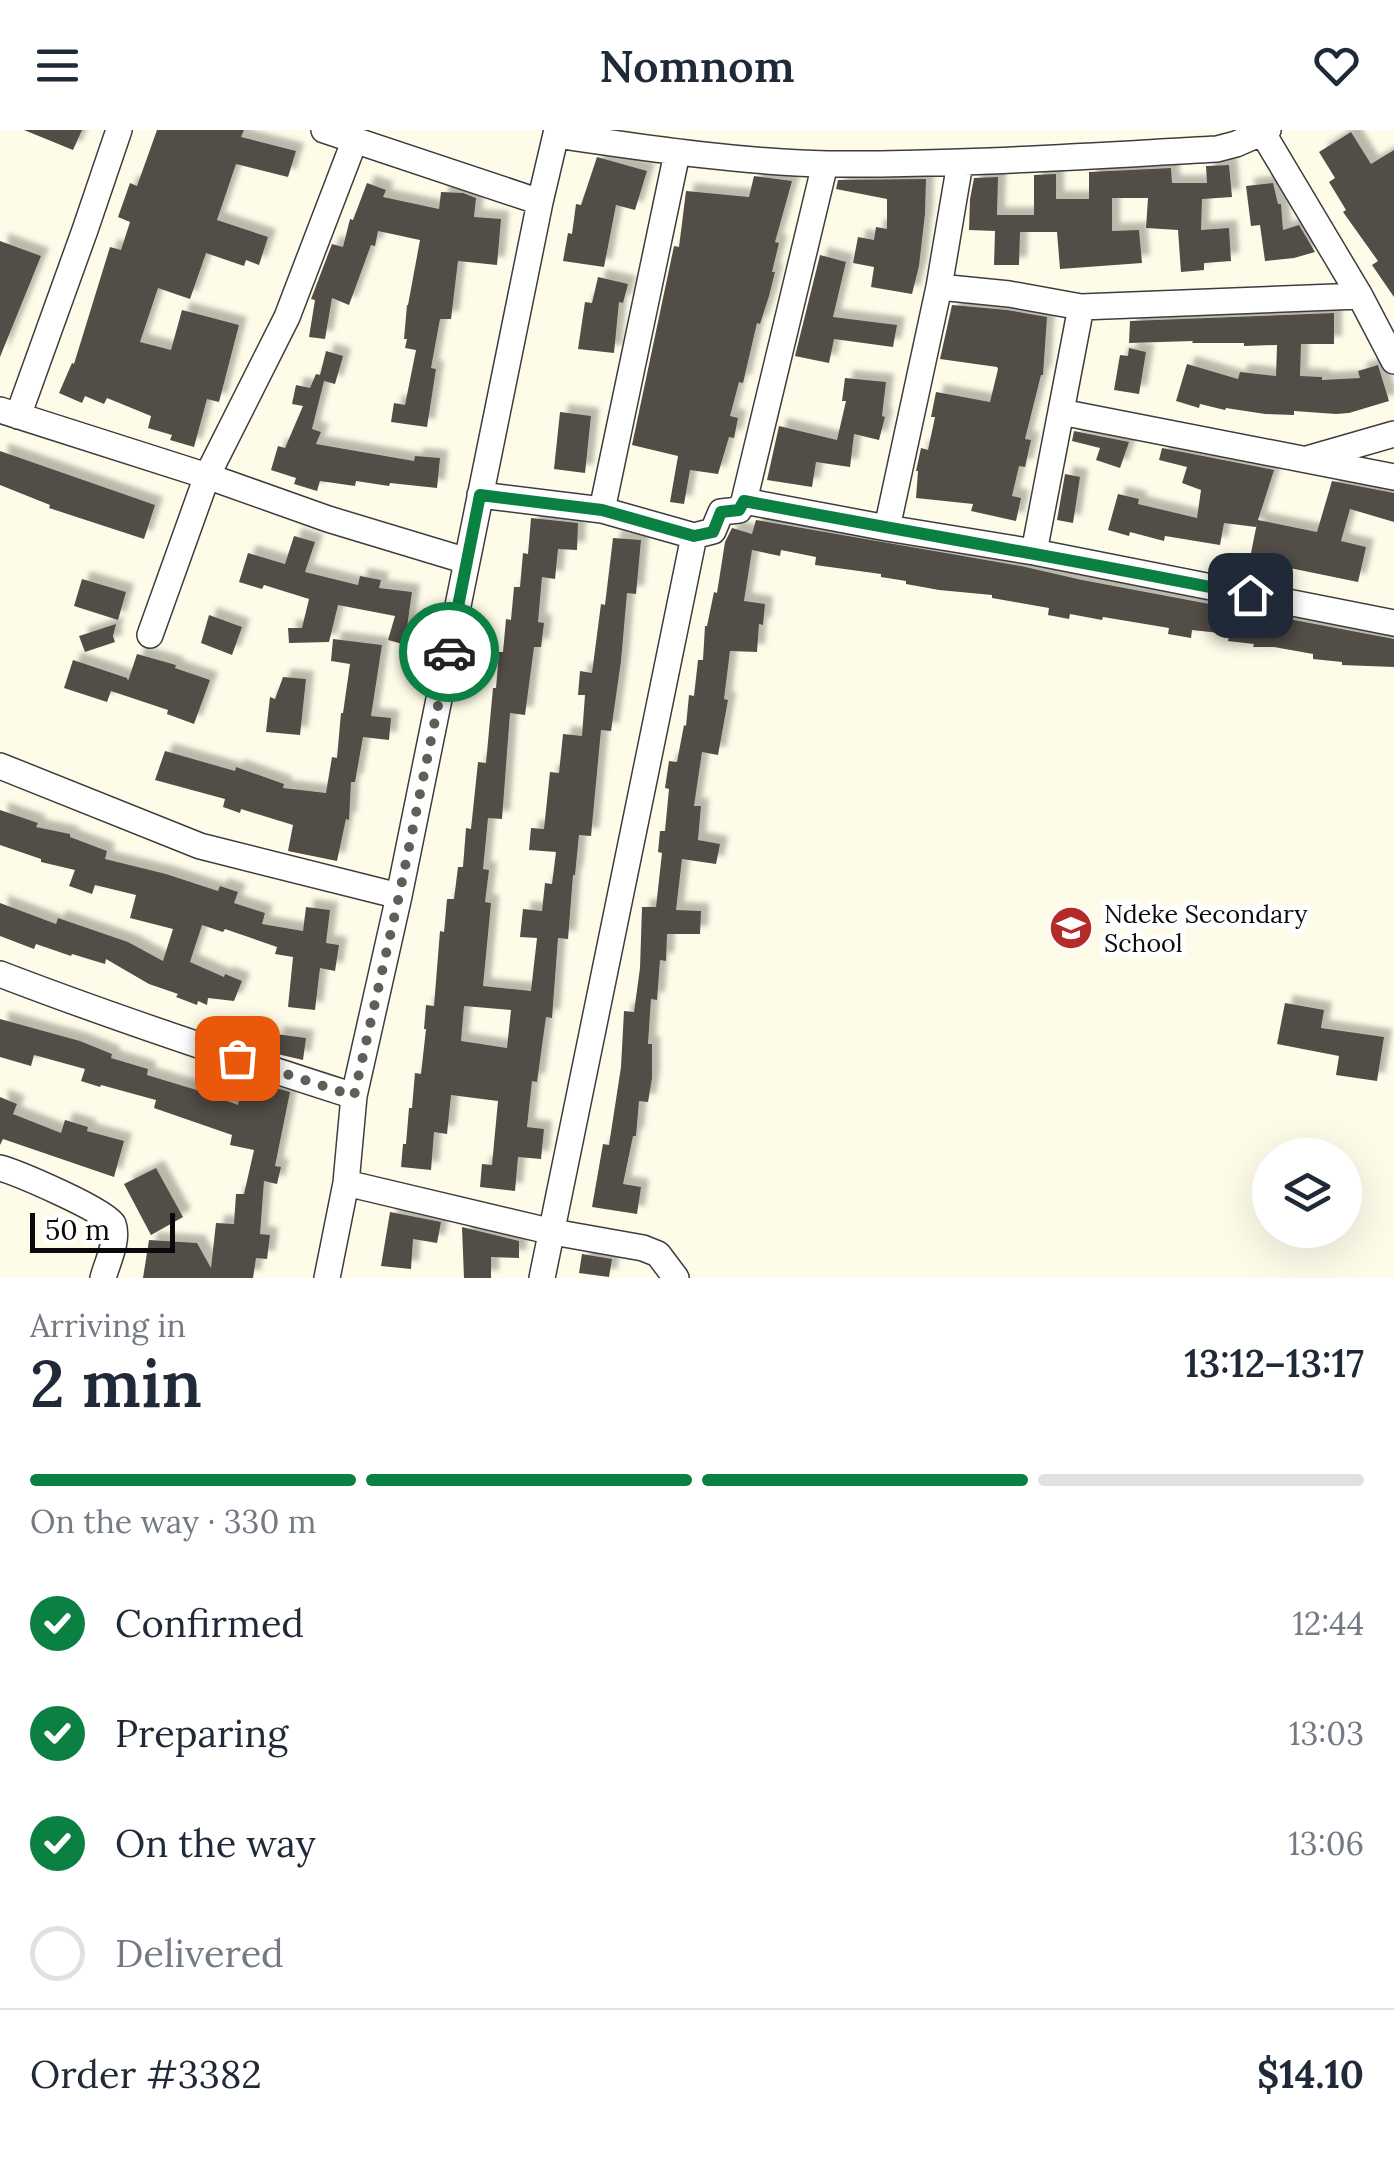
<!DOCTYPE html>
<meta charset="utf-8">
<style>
body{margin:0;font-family:Lora,serif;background:#f6f6f7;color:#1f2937;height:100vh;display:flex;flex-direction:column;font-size:38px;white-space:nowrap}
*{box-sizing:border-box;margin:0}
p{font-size:32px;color:#747a83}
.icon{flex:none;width:55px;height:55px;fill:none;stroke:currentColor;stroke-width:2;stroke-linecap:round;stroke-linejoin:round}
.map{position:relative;height:1148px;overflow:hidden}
.sheet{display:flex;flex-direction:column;background:#fff;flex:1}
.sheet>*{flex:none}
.fabs{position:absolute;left:1252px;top:1008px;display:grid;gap:20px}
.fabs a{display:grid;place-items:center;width:110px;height:110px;border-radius:50%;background:#fff;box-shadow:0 10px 40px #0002;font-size:50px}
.scale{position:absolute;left:30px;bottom:25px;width:145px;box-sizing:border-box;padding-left:10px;border:5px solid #0a0a0a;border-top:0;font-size:28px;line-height:35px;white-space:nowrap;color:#0a0a0a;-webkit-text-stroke:8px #fff;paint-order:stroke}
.pin{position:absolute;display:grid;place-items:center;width:85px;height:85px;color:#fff;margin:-42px;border-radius:20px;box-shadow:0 5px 15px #0006}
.courier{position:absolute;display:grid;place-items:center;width:100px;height:100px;margin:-50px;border:8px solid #0b8043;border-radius:50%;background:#fff;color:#222;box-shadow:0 2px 12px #0007}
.head em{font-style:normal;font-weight:600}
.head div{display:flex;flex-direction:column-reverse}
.head{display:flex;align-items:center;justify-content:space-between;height:170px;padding:0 30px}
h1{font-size:65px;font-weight:600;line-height:75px}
.bar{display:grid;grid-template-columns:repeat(4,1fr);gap:15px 10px;align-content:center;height:120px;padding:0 30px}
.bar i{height:12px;border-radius:8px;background:#e0e1e3}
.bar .current{background:#0b8043}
.bar p{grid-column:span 4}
.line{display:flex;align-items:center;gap:25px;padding:0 30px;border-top:2px solid #e0e1e3}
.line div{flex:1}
ol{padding:0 30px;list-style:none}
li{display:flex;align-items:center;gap:30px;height:110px}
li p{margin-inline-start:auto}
li .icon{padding:10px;border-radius:50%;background:#0b8043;color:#fff;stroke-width:4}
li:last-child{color:#747a83}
li i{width:55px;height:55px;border:5px solid #e0e1e3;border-radius:50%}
header{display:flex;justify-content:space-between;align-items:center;height:130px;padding:0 30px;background:#fff;font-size:45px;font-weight:600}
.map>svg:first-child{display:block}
.building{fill:#534d47;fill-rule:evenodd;filter:url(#shadow)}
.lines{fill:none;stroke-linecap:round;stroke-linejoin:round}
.minor-casing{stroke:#3d3d3d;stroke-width:28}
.minor{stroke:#fff;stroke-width:25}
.done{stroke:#5f5f58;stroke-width:10;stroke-dasharray:0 18}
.route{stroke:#0b8043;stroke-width:12}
.labels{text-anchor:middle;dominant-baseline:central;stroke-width:10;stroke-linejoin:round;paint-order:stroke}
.poi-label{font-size:25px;fill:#0a0a0a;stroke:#fff;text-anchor:start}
</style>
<header><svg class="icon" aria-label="menu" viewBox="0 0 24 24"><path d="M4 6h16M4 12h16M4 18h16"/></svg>Nomnom<svg class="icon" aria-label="heart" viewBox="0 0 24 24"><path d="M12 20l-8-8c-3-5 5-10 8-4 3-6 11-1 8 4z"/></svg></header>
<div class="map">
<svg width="1394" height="1148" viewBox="0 0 1394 1148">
<defs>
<filter id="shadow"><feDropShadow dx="8" dy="-8" stdDeviation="2.5" flood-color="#0004"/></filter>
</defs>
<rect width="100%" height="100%" fill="#fefce9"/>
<path class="building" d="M 24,0 L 82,0 L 73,20 Z
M 157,0 L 244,0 L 241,7 L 296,21 L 288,47 L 236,34 L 217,90 L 268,107 L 259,135 L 246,130 L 244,136 L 206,123 L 190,169 L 158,158 L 140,212 L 171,220 L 182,180 L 239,195 L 219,272 L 207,269 L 194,317 L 170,310 L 172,305 L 148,298 L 151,286 L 107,268 L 104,274 L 85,266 L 82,273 L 59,263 L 72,233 L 74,234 L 110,117 L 121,120 L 130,92 L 118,87 L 130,53 L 137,56 Z
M 1351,2 L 1371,34 L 1394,20 L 1394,167 L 1372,135 L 1378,131 L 1343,82 L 1346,80 L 1329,52 L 1335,48 L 1319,22 Z
M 597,27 L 647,41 L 635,80 L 616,75 L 604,137 L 563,131 L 568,103 L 572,104 L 576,74 L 581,75 Z
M 1229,35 L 1232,67 L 1202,69 L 1201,100 L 1229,98 L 1231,131 L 1204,133 L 1204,140 L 1181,142 L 1178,100 L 1146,98 L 1148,68 L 1112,68 L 1112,101 L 1139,100 L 1142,133 L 1060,139 L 1057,102 L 1020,102 L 1019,135 L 994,135 L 995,101 L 969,100 L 970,69 L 974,48 L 998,47 L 997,85 L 1034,85 L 1034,45 L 1056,44 L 1056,69 L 1089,69 L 1089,42 L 1171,38 L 1172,53 L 1207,53 L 1206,36 Z
M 754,46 L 792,51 L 775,112 L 779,113 L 772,142 L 775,142 L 769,166 L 760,194 L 757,193 L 743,253 L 739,252 L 730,286 L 738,288 L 734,308 L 729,307 L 718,344 L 690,340 L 684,374 L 670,372 L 678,326 L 632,315 L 674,116 L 679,117 L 686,61 L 749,67 Z
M 926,49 L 925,84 L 919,136 L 912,164 L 871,157 L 874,137 L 853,133 L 858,107 L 874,110 L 876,97 L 887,99 L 887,69 L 836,59 L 838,50 Z
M 367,53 L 386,60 L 383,67 L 439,79 L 441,62 L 463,63 L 476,68 L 474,87 L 501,89 L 497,135 L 458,131 L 451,189 L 440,189 L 431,238 L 436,239 L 427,297 L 391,292 L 394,273 L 405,275 L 416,220 L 405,218 L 407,209 L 404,209 L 407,175 L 408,175 L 420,110 L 378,101 L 375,116 L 371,115 L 349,175 L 332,168 L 325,209 L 309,207 L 315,170 L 311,169 L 332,114 L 343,117 L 350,89 L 353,90 Z
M 1273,53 L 1278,74 L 1281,74 L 1283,100 L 1299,95 L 1315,122 L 1294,128 L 1265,131 L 1260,95 L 1251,96 L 1246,56 Z
M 0,111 L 41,126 L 0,227 Z
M 820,125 L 846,132 L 833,187 L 897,195 L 893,217 L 834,209 L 829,233 L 795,226 Z
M 598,147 L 628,154 L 623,173 L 619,172 L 614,223 L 578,219 L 585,172 L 592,173 Z
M 952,175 L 1007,180 L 1047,187 L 1043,245 L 1041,245 L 1025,309 L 1031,310 L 1025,337 L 1019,336 L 1012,366 L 1021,368 L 1016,391 L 971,381 L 973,374 L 916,368 L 918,341 L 916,341 L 921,318 L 928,320 L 935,287 L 931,287 L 936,262 L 990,272 L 998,239 L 997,237 L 940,229 Z
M 1334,183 L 1334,214 L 1301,214 L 1300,246 L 1322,247 L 1322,250 L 1360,248 L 1358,241 L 1378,235 L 1389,271 L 1349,283 L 1336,284 L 1294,281 L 1294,285 L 1265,284 L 1226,278 L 1225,280 L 1200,274 L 1199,278 L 1176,271 L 1187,234 L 1238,249 L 1240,242 L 1276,246 L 1277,215 L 1244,216 L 1244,213 L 1192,213 L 1193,211 L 1129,213 L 1130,191 Z
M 1129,218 L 1146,222 L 1139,264 L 1114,260 L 1120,225 L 1128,226 Z
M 326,221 L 343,226 L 335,254 L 324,251 L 312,299 L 321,302 L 316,314 L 414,331 L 415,326 L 440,328 L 437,358 L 390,353 L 389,356 L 356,351 L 355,356 L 320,351 L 317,361 L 294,354 L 296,348 L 271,340 L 278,316 L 285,318 L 303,276 L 292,274 L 296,255 L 310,258 L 316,244 L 320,245 Z
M 845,248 L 886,252 L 882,286 L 885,287 L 879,310 L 854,304 L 850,337 L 816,332 L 812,357 L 767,350 L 779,296 L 837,310 L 846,271 L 842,271 Z
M 560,282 L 591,286 L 585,343 L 554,339 Z
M 1074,301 L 1129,312 L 1120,338 L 1096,330 L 1100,318 L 1072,311 Z
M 1162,318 L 1274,340 L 1258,390 L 1317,402 L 1332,351 L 1394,363 L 1394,392 L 1350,379 L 1341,411 L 1366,417 L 1358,452 L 1280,436 L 1279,439 L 1249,433 L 1257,393 L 1256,397 L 1224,393 L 1220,415 L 1165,406 L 1164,411 L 1130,402 L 1129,406 L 1108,400 L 1118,364 L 1139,369 L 1138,374 L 1197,388 L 1201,360 L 1182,353 L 1187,337 L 1159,330 Z
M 0,321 L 155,375 L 144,409 L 49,378 L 50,375 L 0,355 Z
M 1065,344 L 1080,347 L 1073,393 L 1057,390 Z
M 531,388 L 578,393 L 577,420 L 558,419 L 555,449 L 542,447 L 538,492 L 544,493 L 541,517 L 534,517 L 525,585 L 510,583 L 502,689 L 488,688 L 483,739 L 489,740 L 485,772 L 491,773 L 483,856 L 531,861 L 537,808 L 520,807 L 523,779 L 542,781 L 545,753 L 552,754 L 556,722 L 529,720 L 531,698 L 544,699 L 550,642 L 559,643 L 563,604 L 582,606 L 585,565 L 578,565 L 580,541 L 592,543 L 601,474 L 605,475 L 613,408 L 641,410 L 636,464 L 627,463 L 621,531 L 611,601 L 601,600 L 591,706 L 579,705 L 575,745 L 573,745 L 568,809 L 558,808 L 552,888 L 546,887 L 537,952 L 532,951 L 527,997 L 544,999 L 541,1029 L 518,1027 L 515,1061 L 480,1057 L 482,1034 L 492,1035 L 498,971 L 451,965 L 447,1004 L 434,1002 L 431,1040 L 401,1037 L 403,1014 L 406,1014 L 409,978 L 412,978 L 415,943 L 421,944 L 426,899 L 424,899 L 426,875 L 434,876 L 440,801 L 444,802 L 447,769 L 454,769 L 458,737 L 463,737 L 466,698 L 471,699 L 478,632 L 486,633 L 493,558 L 496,558 L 499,522 L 503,522 L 506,489 L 511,490 L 514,457 L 520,457 L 523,423 L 528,424 ZM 464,876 L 511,880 L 507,918 L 461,911 Z
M 756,390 L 1021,436 L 1082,450 L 1394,509 L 1394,537 L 1342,535 L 1342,532 L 1313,529 L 1313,524 L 1274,517 L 1253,517 L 1254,514 L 1228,511 L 1229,504 L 1192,500 L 1191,508 L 1168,504 L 1169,498 L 1103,487 L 1102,490 L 1070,484 L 1069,489 L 1048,485 L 1049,478 L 992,468 L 992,465 L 939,460 L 906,454 L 906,451 L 881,447 L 881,444 L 815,435 L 816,427 L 781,420 L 780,426 L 752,420 L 744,471 L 765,474 L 763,495 L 759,494 L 757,522 L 730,521 L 724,569 L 728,570 L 718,625 L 702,622 L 694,676 L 701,676 L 698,710 L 720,714 L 716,734 L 682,729 L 676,780 L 701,781 L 700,804 L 667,804 L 666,831 L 660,830 L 657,870 L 651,869 L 648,914 L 652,914 L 652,948 L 648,972 L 639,971 L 636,1006 L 633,1006 L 623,1054 L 641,1057 L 637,1084 L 592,1077 L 603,1014 L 609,1015 L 621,937 L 624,881 L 634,882 L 640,838 L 642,777 L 656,777 L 662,723 L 658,722 L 660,701 L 665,701 L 669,659 L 665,658 L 669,631 L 677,632 L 684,595 L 686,596 L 689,565 L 694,566 L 698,530 L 703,530 L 705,496 L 707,496 L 714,462 L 717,463 L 725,412 L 732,398 L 752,404 Z
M 294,406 L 315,412 L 305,442 L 358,455 L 360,446 L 381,450 L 379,458 L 412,462 L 407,497 L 411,498 L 406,515 L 388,510 L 395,486 L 338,475 L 329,512 L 289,513 L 288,498 L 302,498 L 309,469 L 264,455 L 262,459 L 239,452 L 248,423 L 285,434 Z
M 82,449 L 126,462 L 118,490 L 74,476 Z
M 209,485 L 242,497 L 232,525 L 201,513 Z
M 116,494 L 113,506 L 115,512 L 85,522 L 79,506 Z
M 333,509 L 382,515 L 371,586 L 391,588 L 389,610 L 363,607 L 355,652 L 351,652 L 349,690 L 346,689 L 337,731 L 288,721 L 293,695 L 241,679 L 240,683 L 223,677 L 225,669 L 155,650 L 165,621 L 235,641 L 236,637 L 284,654 L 283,658 L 326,663 L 332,627 L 337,628 L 341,583 L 343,583 L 350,534 L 331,531 Z
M 137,524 L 176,535 L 175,538 L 210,550 L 194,594 L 167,584 L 168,580 L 111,561 L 107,572 L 64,558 L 73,530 L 127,548 L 128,551 Z
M 283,547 L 306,549 L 300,605 L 266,602 L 270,567 L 275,569 Z
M 0,680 L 38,693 L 36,697 L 70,704 L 70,707 L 107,721 L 105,729 L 166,744 L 218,761 L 220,756 L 238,762 L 234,773 L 265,783 L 262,794 L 303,801 L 306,777 L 330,780 L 326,813 L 339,815 L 335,841 L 320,838 L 315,880 L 288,877 L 293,827 L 275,824 L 277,817 L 225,799 L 223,802 L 202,795 L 190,832 L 224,847 L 225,844 L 242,851 L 234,871 L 208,868 L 207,875 L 198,871 L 197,875 L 176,867 L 178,864 L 149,854 L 106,829 L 105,834 L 72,824 L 71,826 L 36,814 L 34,819 L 0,806 L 0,773 L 56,794 L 58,788 L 128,812 L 163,831 L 173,799 L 130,788 L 136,765 L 95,755 L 92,764 L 69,756 L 75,740 L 41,732 L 41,729 L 0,715 Z
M 1285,873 L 1324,880 L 1321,898 L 1384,907 L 1377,951 L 1336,945 L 1339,926 L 1277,914 Z
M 0,889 L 80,911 L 112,924 L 111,928 L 148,939 L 147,945 L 200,961 L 238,975 L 243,948 L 290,962 L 275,1036 L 281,1037 L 277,1054 L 264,1051 L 260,1104 L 270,1105 L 267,1129 L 256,1128 L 253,1148 L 143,1148 L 149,1110 L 197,1113 L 211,1138 L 216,1093 L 234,1094 L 236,1064 L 244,1064 L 254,1020 L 230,1015 L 232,1005 L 154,978 L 156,970 L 101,955 L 100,957 L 81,951 L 85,939 L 34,925 L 31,936 L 0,927 Z
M 276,904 L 306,908 L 303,930 L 273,923 Z
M 0,967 L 17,974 L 13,984 L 61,1003 L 65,990 L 88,997 L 87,1001 L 124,1011 L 114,1047 L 3,1009 L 0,1015 Z
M 156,1038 L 183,1087 L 151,1105 L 124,1054 Z
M 390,1082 L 441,1092 L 437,1113 L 413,1109 L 411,1139 L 381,1136 Z
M 462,1097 L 519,1111 L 519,1128 L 491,1127 L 491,1148 L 464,1148 Z
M 582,1124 L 612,1129 L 609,1147 L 579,1143 Z"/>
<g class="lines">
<g class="minor-casing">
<path id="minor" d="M 324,0 L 540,72
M 1261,0 L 1360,166 L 1394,231
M 556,5 C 646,18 737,32 828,34 C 958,35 1087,26 1217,19 L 1236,14 L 1268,0
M 939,157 L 1009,164 L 1081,177 L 1360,166
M 0,280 L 207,346 L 328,389 L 467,431
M 1061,282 L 1394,347
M 18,286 L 85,100 L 119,0
M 1307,329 L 1394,304
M 480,365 L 602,380 L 694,406 L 542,1148
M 744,371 L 825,34
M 602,380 L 677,23
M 887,398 L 939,157 L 960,33
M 694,406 L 713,401 L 721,382 L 739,380 L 744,371 L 887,398 L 1034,422 L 1394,493
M 1034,422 L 1081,177
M 150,505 L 207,346 L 287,187 L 354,12
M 0,636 L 200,716 L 399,766
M 0,844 C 117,889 235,928 354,966
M 0,1038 C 18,1043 107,1081 113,1094 C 119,1110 107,1133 103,1148
M 346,1053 L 553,1102 L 643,1118 L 658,1124 L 676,1148
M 327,1148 L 346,1053 L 354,966 L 399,766 L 540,72 L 557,0"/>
</g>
<use href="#minor" class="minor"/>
</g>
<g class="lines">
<path class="done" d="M 237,928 L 354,966 L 399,766 L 449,522"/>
<path class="route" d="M 449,522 L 480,365 L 602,380 L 694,406 L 713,402 L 721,382 L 739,380 L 744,371 C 913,403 1082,431 1250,465"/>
</g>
<defs>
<g id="school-disc" transform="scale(2.25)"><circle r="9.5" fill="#b42c29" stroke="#fff"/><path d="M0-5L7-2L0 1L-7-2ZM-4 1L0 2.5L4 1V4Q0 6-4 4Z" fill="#fff"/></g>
</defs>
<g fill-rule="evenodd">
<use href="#school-disc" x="1071" y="798"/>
</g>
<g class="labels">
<g class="poi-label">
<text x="1104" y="784">Ndeke Secondary<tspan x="1104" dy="29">School</tspan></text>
</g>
</g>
</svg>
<div class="fabs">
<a><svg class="icon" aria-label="layers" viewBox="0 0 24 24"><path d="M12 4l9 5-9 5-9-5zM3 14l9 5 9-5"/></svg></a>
</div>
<div class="scale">50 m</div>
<div class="pin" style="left:237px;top:928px;background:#ea580c"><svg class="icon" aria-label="bag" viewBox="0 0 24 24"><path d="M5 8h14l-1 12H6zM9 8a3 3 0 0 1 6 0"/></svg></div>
<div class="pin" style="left:1250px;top:465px;background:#1f2937"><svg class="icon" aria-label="home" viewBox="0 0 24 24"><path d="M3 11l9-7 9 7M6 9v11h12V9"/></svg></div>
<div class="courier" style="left:449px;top:522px"><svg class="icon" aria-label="car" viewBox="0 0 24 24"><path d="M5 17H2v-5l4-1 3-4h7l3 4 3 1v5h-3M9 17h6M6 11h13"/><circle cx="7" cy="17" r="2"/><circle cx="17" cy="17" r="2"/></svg></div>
</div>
<section class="sheet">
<div class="head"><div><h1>2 min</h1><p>Arriving in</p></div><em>13:12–13:17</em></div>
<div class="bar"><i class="current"></i><i class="current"></i><i class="current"></i><i></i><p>On the way · 330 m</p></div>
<ol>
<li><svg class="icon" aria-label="check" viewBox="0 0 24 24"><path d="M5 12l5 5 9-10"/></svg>Confirmed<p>12:44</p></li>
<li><svg class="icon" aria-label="check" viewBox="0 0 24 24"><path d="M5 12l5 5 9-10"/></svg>Preparing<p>13:03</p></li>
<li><svg class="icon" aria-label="check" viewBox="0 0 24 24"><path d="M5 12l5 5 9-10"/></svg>On the way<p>13:06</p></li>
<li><i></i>Delivered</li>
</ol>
<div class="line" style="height:130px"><div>Order #3382</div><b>$14.10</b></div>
</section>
